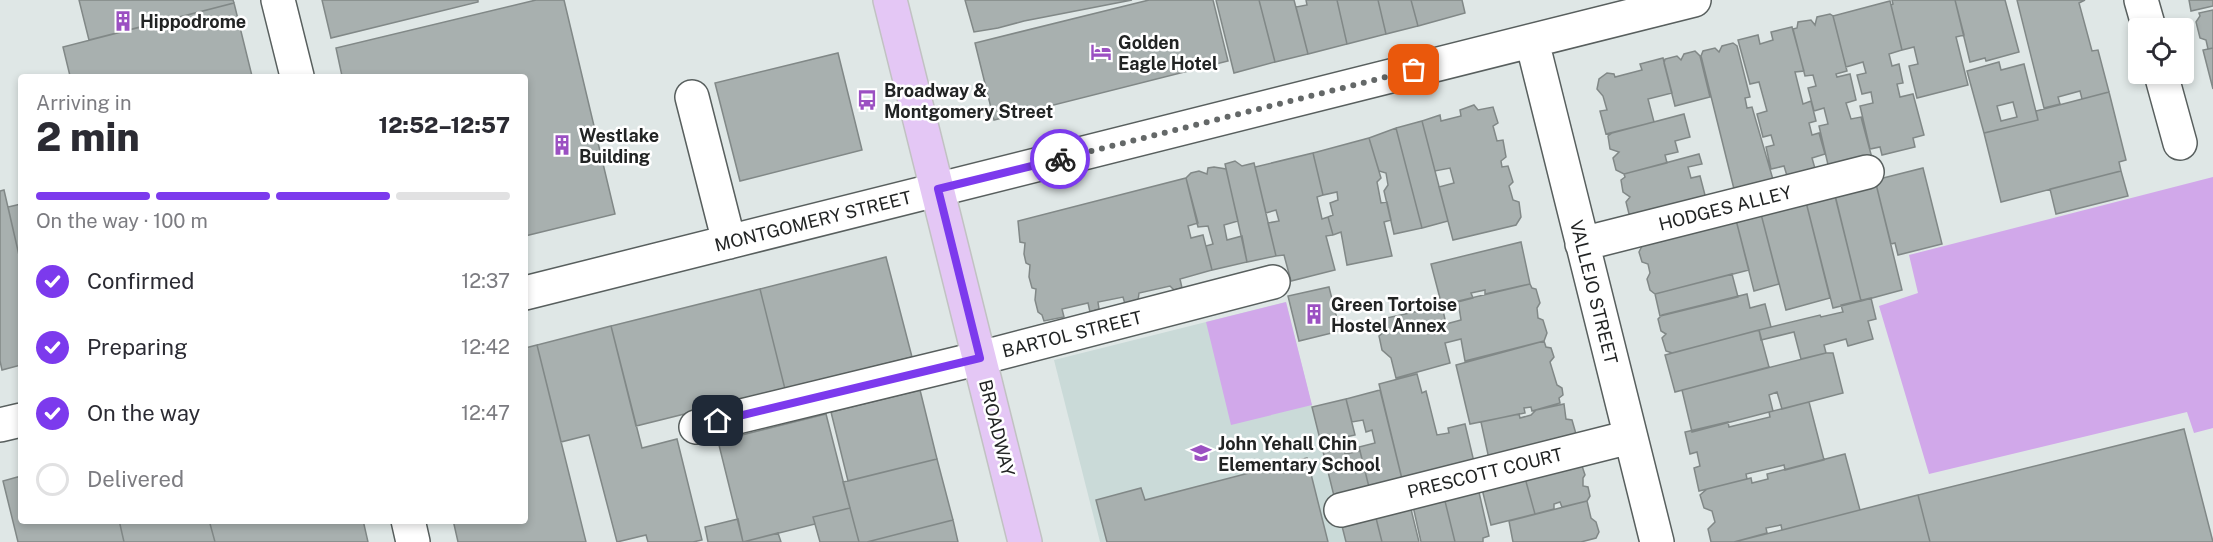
<!DOCTYPE html>
<meta charset="utf-8">
<style>
body{margin:0;font-family:"Public Sans",sans-serif;background:#f2f2f3;color:#2b2b33;height:100vh;display:flex;flex-direction:column;font-size:22px;white-space:nowrap}
*{box-sizing:border-box;margin:0}
p{font-size:20px;color:#7c7c81}
.icon{flex:none;width:33px;height:33px;fill:none;stroke:currentColor;stroke-width:2;stroke-linecap:round;stroke-linejoin:round}
.map{position:relative;flex:1;overflow:hidden}
.drawer{position:absolute;left:18px;top:74px;width:510px;height:450px;display:flex;flex-direction:column;background:#fff;border-radius:6px;box-shadow:0 3px 9px #0003}
.drawer>*{flex:none}
.fabs{position:absolute;left:2128px;top:18px;display:grid;gap:12px}
.fabs a{display:grid;place-items:center;width:66px;height:66px;border-radius:6px;background:#fff;box-shadow:0 3px 9px #0003;font-size:30px}
.pin{position:absolute;display:grid;place-items:center;width:51px;height:51px;color:#fff;margin:-26px;border-radius:12px;box-shadow:0 3px 9px #0006}
.courier{position:absolute;display:grid;place-items:center;width:60px;height:60px;margin:-30px;border:4px solid #7c3aed;border-radius:50%;background:#fff;color:#222;box-shadow:0 2px 8px #0007}
.head em{font-style:normal;font-weight:800}
.head div{display:flex;flex-direction:column-reverse}
.head{display:flex;align-items:center;justify-content:space-between;height:102px;padding:0 18px}
h1{font-size:39px;font-weight:800;line-height:45px}
.bar{display:grid;grid-template-columns:repeat(4,1fr);gap:9px 6px;align-content:center;height:72px;padding:0 18px}
.bar i{height:8px;border-radius:4px;background:#e1e1e2}
.bar .selected{background:#7c3aed}
.bar p{grid-column:span 4}
ol{padding:0 18px;list-style:none}
li{display:flex;align-items:center;gap:18px;height:66px}
li p{margin-inline-start:auto}
li .icon{padding:6px;border-radius:50%;background:#7c3aed;color:#fff;stroke-width:4}
li:last-child{color:#7c7c81}
li i{width:33px;height:33px;border:3px solid #e1e1e2;border-radius:50%}
.map>svg:first-child{display:block}
.built{fill:#cadad8}
.green{fill:#d1a8ea}
.building{fill:#a8b0af;stroke:#818887;stroke-width:1.5;fill-rule:evenodd}
.lines{fill:none;stroke-linecap:round;stroke-linejoin:round}
.minor-casing{stroke:#585f5e;stroke-width:36}
.major-casing{stroke:#c1c2c2;stroke-width:36}
.minor{stroke:#fff;stroke-width:33}
.major{stroke:#e4c7f5;stroke-width:33}
.done{stroke:#646868;stroke-width:6;stroke-dasharray:0 10.8}
.route{stroke:#7c3aed;stroke-width:8}
.labels{text-anchor:middle;dominant-baseline:central;stroke-width:5;stroke-linejoin:round;paint-order:stroke}
.poi-label{font-size:18px;font-weight:bold;fill:#222424;stroke:#fff;text-anchor:start}
.street-label{font-size:18px;fill:#222424;stroke:#fff}
</style>
<div class="map">
<svg width="2213" height="542" viewBox="0 0 2213 542">
<rect width="100%" height="100%" fill="#dfe7e6"/>
<path class="built" d="M 1286,302 L 1346,542 L 1100,542 L 1054,360 Z"/>
<path class="green" d="M 2213,177 L 2213,428 L 2194,433 L 2187,412 L 1929,474 L 1879,306 L 1918,293 L 1909,255 Z
M 1286,302 L 1312,405 L 1231,425 L 1206,322 Z"/>
<path class="building" d="M 79,0 L 233,0 L 234,3 L 89,40 Z
M 322,0 L 478,0 L 478,2 L 331,38 Z
M 536,0 L 564,0 L 615,214 L 525,236 L 525,76 L 342,76 L 336,48 Z
M 965,0 L 1132,0 L 1024,21 L 998,28 L 974,32 Z
M 1149,0 L 1213,0 L 1228,61 L 994,120 L 975,43 Z
M 1216,0 L 1259,0 L 1275,62 L 1234,73 Z
M 1259,0 L 1294,0 L 1308,54 L 1275,62 Z
M 1306,0 L 1337,0 L 1347,44 L 1308,54 L 1296,7 L 1307,5 Z
M 1337,0 L 1378,0 L 1386,34 L 1347,44 Z
M 1378,0 L 1411,0 L 1418,26 L 1386,34 Z
M 1411,0 L 1462,0 L 1465,13 L 1418,26 Z
M 1892,0 L 1955,0 L 1964,35 L 1956,37 L 1968,85 L 1917,98 L 1909,66 L 1918,64 L 1914,47 L 1902,50 L 1891,5 L 1893,4 Z
M 1955,0 L 2005,0 L 2019,52 L 1986,61 L 1985,58 L 1970,62 Z
M 2017,0 L 2085,0 L 2079,3 L 2092,51 L 2098,50 L 2109,92 L 2082,99 L 2080,91 L 2058,97 L 2060,104 L 2044,108 Z
M 2189,0 L 2213,0 L 2213,6 L 2191,11 Z
M 1890,1 L 1902,50 L 1889,54 L 1892,66 L 1899,64 L 1903,83 L 1897,84 L 1900,97 L 1913,94 L 1924,135 L 1913,138 L 1915,147 L 1882,155 L 1880,147 L 1870,149 L 1860,106 L 1873,103 L 1871,92 L 1862,94 L 1857,75 L 1866,73 L 1863,62 L 1846,67 L 1833,16 Z
M 234,3 L 252,76 L 70,76 L 63,47 Z
M 2213,10 L 2213,48 L 2208,49 L 2206,40 L 2200,38 L 2196,22 L 2200,16 L 2199,13 Z
M 1830,14 L 1833,16 L 1847,71 L 1836,74 L 1837,77 L 1850,74 L 1856,100 L 1846,103 L 1851,119 L 1861,117 L 1872,158 L 1829,169 L 1819,126 L 1828,124 L 1824,108 L 1814,111 L 1808,88 L 1816,86 L 1813,75 L 1805,76 L 1793,29 L 1797,28 L 1798,22 L 1811,20 L 1815,25 L 1817,17 Z
M 1792,27 L 1804,71 L 1795,72 L 1803,104 L 1811,101 L 1816,121 L 1809,123 L 1812,135 L 1819,133 L 1825,154 L 1812,158 L 1816,172 L 1788,179 L 1784,166 L 1771,169 L 1766,147 L 1774,145 L 1771,135 L 1763,137 L 1757,114 L 1767,111 L 1759,82 L 1750,84 L 1738,40 L 1758,35 L 1760,44 L 1773,40 L 1771,32 Z
M 1733,43 L 1737,46 L 1750,97 L 1745,98 L 1747,108 L 1752,107 L 1774,183 L 1735,193 L 1701,56 L 1703,51 L 1715,48 L 1719,52 L 1722,46 Z
M 2213,48 L 2213,89 L 2203,50 Z
M 1695,51 L 1700,56 L 1710,97 L 1675,106 L 1664,63 L 1665,59 L 1677,56 L 1681,60 L 1684,54 Z
M 838,53 L 862,150 L 740,181 L 715,83 Z
M 1663,58 L 1672,93 L 1648,99 L 1654,122 L 1606,134 L 1600,111 L 1607,110 L 1603,96 L 1597,89 L 1599,79 L 1607,73 L 1614,74 L 1615,77 L 1642,70 L 1640,64 Z
M 1999,62 L 2001,70 L 2024,64 L 2038,120 L 1984,133 L 1967,71 ZM 2013,102 L 2017,117 L 2001,121 L 1997,106 Z
M 2109,92 L 2126,160 L 2119,162 L 2121,171 L 2001,202 L 1984,133 L 2038,120 L 2036,111 Z
M 1474,105 L 1478,110 L 1493,107 L 1498,123 L 1493,126 L 1497,141 L 1503,140 L 1506,157 L 1501,161 L 1502,167 L 1508,166 L 1513,182 L 1509,186 L 1513,200 L 1519,202 L 1521,217 L 1516,225 L 1453,240 L 1439,187 L 1454,183 L 1450,168 L 1435,171 L 1422,121 L 1440,115 L 1441,121 L 1461,116 L 1460,110 Z
M 1684,114 L 1690,137 L 1675,141 L 1678,152 L 1665,155 L 1667,163 L 1624,174 L 1616,170 L 1613,158 L 1619,152 L 1610,149 L 1608,136 L 1612,133 Z
M 1422,121 L 1448,221 L 1422,228 L 1396,128 Z
M 1396,128 L 1422,228 L 1394,234 L 1384,191 L 1388,185 L 1386,173 L 1379,171 L 1369,138 Z
M 1369,138 L 1381,178 L 1377,182 L 1381,203 L 1387,202 L 1391,220 L 1384,222 L 1392,256 L 1347,265 L 1341,232 L 1333,235 L 1328,217 L 1333,215 L 1330,203 L 1338,200 L 1337,192 L 1323,195 L 1313,153 Z
M 1313,153 L 1323,195 L 1317,197 L 1322,219 L 1328,217 L 1333,235 L 1326,236 L 1335,270 L 1291,281 L 1284,255 L 1276,256 L 1268,223 L 1279,221 L 1276,210 L 1266,213 L 1255,167 Z
M 1699,154 L 1702,164 L 1688,167 L 1691,178 L 1700,176 L 1706,199 L 1635,216 L 1629,214 L 1626,202 L 1630,197 L 1623,192 L 1621,180 L 1625,177 L 1624,174 Z
M 1235,161 L 1242,166 L 1254,163 L 1276,256 L 1247,262 L 1225,164 Z
M 1214,167 L 1226,169 L 1238,221 L 1224,225 L 1227,240 L 1242,236 L 1247,262 L 1212,270 L 1206,246 L 1213,244 L 1208,226 L 1198,227 L 1186,178 L 1191,173 L 1199,171 L 1207,174 L 1208,168 Z
M 1923,168 L 1942,244 L 1898,255 L 1895,243 L 1891,244 L 1875,180 Z
M 2121,171 L 2128,196 L 2056,214 L 2050,189 Z
M 1186,178 L 1198,223 L 1188,226 L 1191,238 L 1203,235 L 1212,270 L 1180,279 L 1182,288 L 1174,290 L 1170,286 L 1139,293 L 1138,301 L 1125,304 L 1123,297 L 1098,302 L 1099,309 L 1090,312 L 1088,303 L 1062,309 L 1064,317 L 1044,321 L 1042,315 L 1038,312 L 1035,300 L 1036,289 L 1032,288 L 1029,277 L 1030,265 L 1026,263 L 1024,254 L 1025,243 L 1020,242 L 1018,221 Z
M 1876,184 L 1902,290 L 1861,301 L 1835,195 Z
M 4,190 L 21,264 L 21,365 L 2,370 L 0,361 L 0,191 Z
M 1835,196 L 1861,301 L 1833,308 L 1806,202 Z
M 1806,202 L 1830,298 L 1786,310 L 1761,214 Z
M 21,204 L 21,264 L 8,207 Z
M 1761,214 L 1779,284 L 1754,291 L 1736,220 Z
M 1736,220 L 1749,270 L 1655,294 L 1650,290 L 1647,279 L 1650,273 L 1648,264 L 1642,262 L 1639,252 L 1643,244 Z
M 1521,242 L 1530,284 L 1485,294 L 1485,290 L 1471,293 L 1473,298 L 1442,306 L 1431,264 Z
M 886,257 L 912,357 L 785,389 L 760,289 Z
M 1732,274 L 1738,297 L 1660,316 L 1655,294 Z
M 1530,284 L 1532,288 L 1536,289 L 1540,303 L 1537,308 L 1538,318 L 1543,320 L 1547,333 L 1544,341 L 1465,361 L 1461,339 L 1445,343 L 1450,363 L 1396,378 L 1391,358 L 1382,350 L 1379,336 L 1385,331 L 1382,319 L 1442,306 L 1446,324 L 1461,320 L 1458,301 Z
M 1329,287 L 1340,331 L 1299,341 L 1288,296 Z
M 760,289 L 785,389 L 636,426 L 611,326 Z
M 1747,294 L 1750,308 L 1765,304 L 1771,327 L 1672,353 L 1666,351 L 1662,338 L 1666,334 L 1661,331 L 1658,319 L 1662,315 Z
M 1871,298 L 1876,319 L 1868,321 L 1873,339 L 1848,346 L 1846,339 L 1824,345 L 1826,353 L 1801,359 L 1794,332 L 1761,340 L 1759,330 L 1820,315 L 1821,317 L 1843,312 L 1841,305 Z
M 611,326 L 642,448 L 677,439 L 702,540 L 693,542 L 648,542 L 646,535 L 617,542 L 589,435 L 561,442 L 537,345 Z
M 1759,330 L 1769,367 L 1675,392 L 1665,355 Z
M 1544,341 L 1546,347 L 1551,348 L 1554,357 L 1550,362 L 1557,385 L 1562,388 L 1563,395 L 1559,398 L 1560,403 L 1532,411 L 1531,407 L 1524,408 L 1525,413 L 1470,424 L 1456,365 Z
M 537,345 L 586,542 L 458,542 L 453,520 L 525,520 L 525,348 Z
M 1826,353 L 1833,353 L 1843,393 L 1782,409 L 1777,392 L 1769,395 L 1773,411 L 1692,432 L 1682,390 Z
M 1417,374 L 1422,393 L 1426,391 L 1437,435 L 1449,433 L 1448,428 L 1465,424 L 1474,462 L 1402,479 L 1379,384 Z
M 920,390 L 937,459 L 848,481 L 831,412 Z
M 1380,390 L 1402,479 L 1369,487 L 1359,447 L 1375,443 L 1372,430 L 1366,432 L 1363,420 L 1352,422 L 1346,399 Z
M 1346,399 L 1355,435 L 1341,438 L 1345,454 L 1360,451 L 1369,487 L 1335,500 L 1312,407 Z
M 1809,402 L 1824,460 L 1785,470 L 1784,465 L 1746,474 L 1747,479 L 1699,491 L 1694,468 L 1700,466 L 1697,452 L 1690,454 L 1685,432 L 1728,422 L 1729,427 L 1770,417 L 1769,412 Z
M 1564,404 L 1566,419 L 1572,420 L 1576,434 L 1489,459 L 1481,422 L 1519,414 L 1520,418 L 1531,415 L 1536,410 Z
M 826,414 L 850,508 L 813,517 L 815,524 L 743,542 L 718,441 Z
M 2184,429 L 2213,542 L 1930,542 L 1918,495 Z
M 1845,454 L 1860,510 L 1782,530 L 1781,525 L 1766,528 L 1767,533 L 1734,542 L 1711,542 L 1708,529 L 1715,522 L 1712,511 L 1704,508 L 1700,495 L 1707,489 L 1751,478 L 1752,483 L 1768,479 L 1767,474 Z
M 1307,458 L 1328,542 L 1107,542 L 1096,500 L 1141,488 L 1145,500 Z
M 937,459 L 953,520 L 867,542 L 859,542 L 843,482 Z
M 1577,465 L 1582,466 L 1585,475 L 1583,478 L 1583,486 L 1588,487 L 1590,496 L 1587,501 L 1562,507 L 1560,502 L 1554,504 L 1554,509 L 1535,514 L 1525,478 Z
M 21,476 L 21,520 L 119,520 L 124,542 L 18,542 L 3,481 Z
M 1525,478 L 1535,514 L 1491,525 L 1482,489 Z
M 1478,488 L 1489,536 L 1483,538 L 1483,542 L 1455,542 L 1444,497 Z
M 1918,495 L 1930,542 L 1734,542 L 1782,530 Z
M 1444,497 L 1455,542 L 1421,542 L 1413,506 Z
M 1587,501 L 1591,518 L 1596,522 L 1599,532 L 1596,538 L 1581,542 L 1513,542 L 1509,521 Z
M 1410,505 L 1419,542 L 1382,542 L 1375,514 Z
M 850,508 L 859,542 L 820,542 L 813,517 Z
M 1375,514 L 1382,542 L 1346,542 L 1341,522 Z
M 738,519 L 743,542 L 708,542 L 705,527 Z
M 119,520 L 209,520 L 215,542 L 124,542 Z
M 209,520 L 363,520 L 368,542 L 215,542 Z
M 953,520 L 958,542 L 867,542 Z
M 778,533 L 781,542 L 743,542 Z"/>
<g class="lines">
<g class="minor-casing">
<path id="minor" d="M 278,0 L 297,76
M 2141,0 L 2149,28
M 1532,41 L 1657,542
M 2161,74 L 2180,143
M 692,97 L 729,242
M 1582,244 L 1867,172
M 525,293 L 1694,0
M 0,425 L 21,420
M 696,427 L 980,358 L 1273,282
M 1341,510 L 1630,437
M 408,520 L 413,542"/>
</g>
<g class="major-casing">
<path id="major" d="M 890,0 L 1025,542"/>
</g>
<use href="#minor" class="minor"/>
<use href="#major" class="major"/>
</g>
<g class="lines">
<path class="done" d="M 1060,159 L 1414,70"/>
<path class="route" d="M 718,421 L 980,358 L 938,189 L 1060,159"/>
</g>
<defs>
<g id="building-bare" transform="scale(1.62)"><path d="M-4-6H4V6H1V3H-1V6H-4ZM-2.5-4.3h1.7v1.8h-1.7ZM.8-4.3h1.7v1.8H.8ZM-2.5-1h1.7V.8h-1.7ZM.8-1h1.7V.8H.8Z" fill="#9b50c2" stroke="#fff" stroke-width="2.5" paint-order="stroke"/></g>
<g id="hotel-bare" transform="scale(1.62)"><path d="M-6-4.5h1.5V1H6V5H4.5V3h-9V5H-6ZM-4 0a1.8 1.8 0 1 1 3.6 0ZM.5 0V-2.5h3Q6-2.5 6 0Z" fill="#9b50c2" stroke="#fff" stroke-width="2.5" paint-order="stroke"/></g>
<g id="bus-bare" transform="scale(1.62)"><path d="M-5-6H5V4H4V6H2V4H-2V6H-4V4H-5ZM-3.5-4V0h7V-4ZM-3.5 1.2v1.5H-2V1.2ZM2 1.2v1.5H3.5V1.2Z" fill="#9b50c2" stroke="#fff" stroke-width="2.5" paint-order="stroke"/></g>
<g id="school-bare" transform="scale(1.62)"><path d="M0-5L7-2L0 1L-7-2ZM-4 1L0 2.5L4 1V4Q0 6-4 4Z" fill="#9b50c2" stroke="#fff" stroke-width="2.5" paint-order="stroke"/></g>
</defs>
<g fill-rule="evenodd">
<use href="#building-bare" x="123" y="21"/>
<use href="#hotel-bare" x="1101" y="52"/>
<use href="#bus-bare" x="867" y="100"/>
<use href="#building-bare" x="562" y="145"/>
<use href="#building-bare" x="1314" y="314"/>
<use href="#school-bare" x="1201" y="453"/>
</g>
<g class="labels">
<g class="poi-label">
<text x="140" y="21">Hippodrome</text>
<text x="1118" y="42">Golden<tspan x="1118" dy="21">Eagle Hotel</tspan></text>
<text x="884" y="90">Broadway &amp;<tspan x="884" dy="21">Montgomery Street</tspan></text>
<text x="579" y="135">Westlake<tspan x="579" dy="21">Building</tspan></text>
<text x="1331" y="304">Green Tortoise<tspan x="1331" dy="21">Hostel Annex</tspan></text>
<text x="1218" y="443">John Yehall Chin<tspan x="1218" dy="21">Elementary School</tspan></text>
</g>
<g class="street-label">
<text transform="translate(1725 208) rotate(-14)">HODGES ALLEY</text>
<text transform="translate(813 221) rotate(-14)">MONTGOMERY STREET</text>
<text transform="translate(1594 292) rotate(76)">VALLEJO STREET</text>
<text transform="translate(1072 334) rotate(-14)">BARTOL STREET</text>
<text transform="translate(997 428) rotate(76)">BROADWAY</text>
<text transform="translate(1485 473) rotate(-14)">PRESCOTT COURT</text>
</g>
</g>
</svg>
<div class="fabs">
<a><svg class="icon" aria-label="locate" viewBox="0 0 24 24"><circle cx="12" cy="12" r="6"/><path d="M12 2v4M12 18v4M2 12h4M18 12h4"/></svg></a>
</div>
<div class="pin" style="left:1414px;top:70px;background:#ea580c"><svg class="icon" aria-label="bag" viewBox="0 0 24 24"><path d="M5 8h14l-1 12H6zM9 8a3 3 0 0 1 6 0"/></svg></div>
<div class="pin" style="left:718px;top:421px;background:#1f2937"><svg class="icon" aria-label="home" viewBox="0 0 24 24"><path d="M3 11l9-7 9 7M6 9v11h12V9"/></svg></div>
<div class="courier" style="left:1060px;top:159px"><svg class="icon" aria-label="bike" viewBox="0 0 24 24"><circle cx="6" cy="16" r="4"/><circle cx="18" cy="16" r="4"/><path d="M6 16l4-8h5l3 8M10 8l3 8H6M13 5h3"/></svg></div>
<section class="drawer">
<div class="head"><div><h1>2 min</h1><p>Arriving in</p></div><em>12:52–12:57</em></div>
<div class="bar"><i class="selected"></i><i class="selected"></i><i class="selected"></i><i></i><p>On the way · 100 m</p></div>
<ol>
<li><svg class="icon" aria-label="check" viewBox="0 0 24 24"><path d="M5 12l5 5 9-10"/></svg>Confirmed<p>12:37</p></li>
<li><svg class="icon" aria-label="check" viewBox="0 0 24 24"><path d="M5 12l5 5 9-10"/></svg>Preparing<p>12:42</p></li>
<li><svg class="icon" aria-label="check" viewBox="0 0 24 24"><path d="M5 12l5 5 9-10"/></svg>On the way<p>12:47</p></li>
<li><i></i>Delivered</li>
</ol>
</section>
</div>
